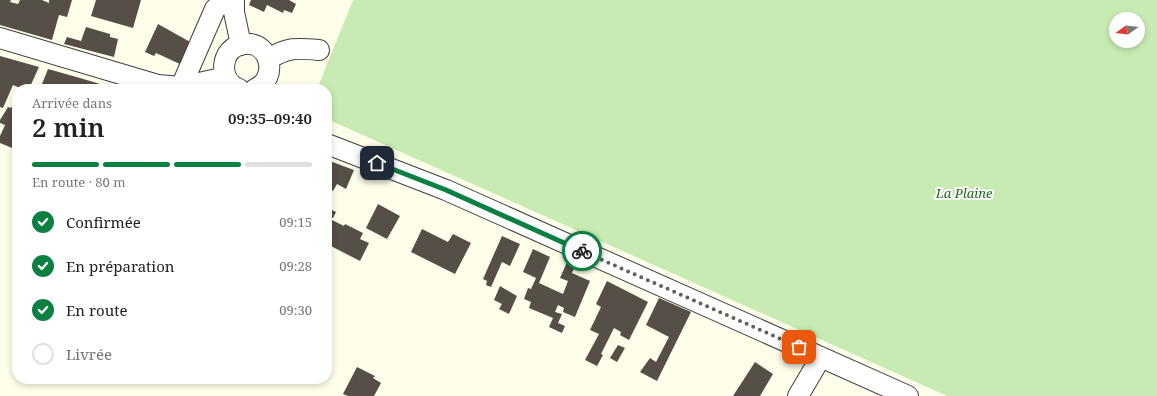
<!DOCTYPE html>
<html lang="fr">
<meta charset="utf-8">
<style>
body{margin:0;font-family:"Noto Serif",serif;background:#f2f2f2;color:#222;height:100vh;display:flex;flex-direction:column;font-size:15px;white-space:nowrap}
*{box-sizing:border-box;margin:0}
p{font-size:13px;color:#767676}
.icon{flex:none;width:22px;height:22px;fill:none;stroke:currentColor;stroke-width:2;stroke-linecap:round;stroke-linejoin:round}
.map{position:relative;flex:1;overflow:hidden}
.panel{position:absolute;left:12px;top:84px;width:320px;height:300px;display:flex;flex-direction:column;background:#fff;border-radius:16px;box-shadow:0 2px 6px #0003}
.panel>*{flex:none}
.needle{width:26px;rotate:256deg}
.controls{position:absolute;left:1109px;top:12px;display:grid;gap:8px}
.controls a{display:grid;place-items:center;width:36px;height:36px;border-radius:50%;background:#fff;box-shadow:0 2px 6px #0003;font-size:20px}
.pin{position:absolute;display:grid;place-items:center;width:34px;height:34px;color:#fff;margin:-17px;border-radius:8px;box-shadow:0 2px 6px #0006}
.courier{position:absolute;display:grid;place-items:center;width:40px;height:40px;margin:-20px;border:3px solid #0b8043;border-radius:50%;background:#fff;color:#222;box-shadow:0 1px 5px #0007}
.headline em{font-style:normal;font-weight:600}
.headline div{display:flex;flex-direction:column-reverse}
.headline{display:flex;align-items:center;justify-content:space-between;height:68px;padding:0 20px}
h1{font-size:26px;font-weight:600;line-height:30px}
.bar{display:grid;grid-template-columns:repeat(4,1fr);gap:6px 4px;align-content:center;height:48px;padding:0 20px}
.bar i{height:5px;border-radius:3px;background:#e0e0e0}
.bar .current{background:#0b8043}
.bar p{grid-column:span 4}
ol{padding:0 20px;list-style:none}
li{display:flex;align-items:center;gap:12px;height:44px}
li p{margin-inline-start:auto}
li .icon{padding:4px;border-radius:50%;background:#0b8043;color:#fff;stroke-width:4}
li:last-child{color:#767676}
li i{width:22px;height:22px;border:2px solid #e0e0e0;border-radius:50%}
.map>svg:first-child{display:block}
.green{fill:#c7ebb2;fill-rule:evenodd}
.building{fill:#554f47}
.lines{fill:none;stroke-linecap:round;stroke-linejoin:round}
.minor-casing{stroke:#3f3f3f;stroke-width:22}
.minor{stroke:#fff;stroke-width:20}
.done{stroke:#61615a;stroke-width:4;stroke-dasharray:0 7.2}
.route{stroke:#0b8043;stroke-width:5}
.labels{text-anchor:middle;dominant-baseline:central;stroke-width:4;stroke-linejoin:round;paint-order:stroke}
.park-label{font-size:13px;font-style:italic;fill:#1d6619;stroke:#fff}
</style>
<div class="map">
<svg width="1157" height="396" viewBox="0 0 1157 396">
<rect width="100%" height="100%" fill="#fffeea"/>
<path class="green" d="M 353,0 L 1157,0 L 1157,396 L 947,396 L 327,119 L 327,89 L 317,89 ZM 1116,19 L 1138,19 L 1138,41 L 1116,41 Z"/>
<path class="building" d="M 0,0 L 11,0 L 10,2 L 18,4 L 20,0 L 42,0 L 49,3 L 49,0 L 72,0 L 67,17 L 59,15 L 52,40 L 0,25 Z
M 96,0 L 141,0 L 133,28 L 91,16 Z
M 251,0 L 289,0 L 296,4 L 292,13 L 284,10 L 283,13 L 267,5 L 264,12 L 249,5 Z
M 158,24 L 192,43 L 182,65 L 156,53 L 154,56 L 145,52 Z
M 86,27 L 110,34 L 110,37 L 118,39 L 114,57 L 64,44 L 67,37 L 81,41 Z
M 0,56 L 39,67 L 29,89 L 20,89 L 20,88 L 13,85 L 3,108 L 0,107 Z
M 48,69 L 80,78 L 110,87 L 110,89 L 40,89 Z
M 17,95 L 17,150 L 0,143 L 0,136 L 5,125 L 0,123 L 0,120 L 8,107 L 11,108 Z
M 327,160 L 354,170 L 346,189 L 337,184 L 333,191 L 331,190 L 327,199 Z
M 378,204 L 400,216 L 387,239 L 366,228 Z
M 330,209 L 336,212 L 333,218 L 327,216 Z
M 332,220 L 344,226 L 345,224 L 363,233 L 360,239 L 369,243 L 360,261 L 327,244 L 327,232 Z
M 422,229 L 448,242 L 453,234 L 471,243 L 455,274 L 411,252 Z
M 502,236 L 520,244 L 510,266 L 502,262 L 491,287 L 486,285 L 487,281 L 483,279 Z
M 533,249 L 550,257 L 539,283 L 563,294 L 568,281 L 560,278 L 567,262 L 575,266 L 572,273 L 590,281 L 575,317 L 563,312 L 564,308 L 558,305 L 555,312 L 562,314 L 558,323 L 565,326 L 562,333 L 549,327 L 553,318 L 529,308 L 531,302 L 524,299 L 528,288 L 531,289 L 536,278 L 523,272 Z
M 607,281 L 648,302 L 629,340 L 620,335 L 621,332 L 614,328 L 601,354 L 603,355 L 597,366 L 585,360 L 599,334 L 590,330 L 601,307 L 596,304 Z
M 500,286 L 517,296 L 509,314 L 499,309 L 502,304 L 494,300 Z
M 659,298 L 691,312 L 657,381 L 640,372 L 650,358 L 656,362 L 669,337 L 646,325 Z
M 618,345 L 625,348 L 617,362 L 610,358 Z
M 755,362 L 773,374 L 760,396 L 733,396 Z
M 357,367 L 375,376 L 373,378 L 381,383 L 374,396 L 348,396 L 343,394 Z"/>
<g class="lines">
<g class="minor-casing">
<path id="minor" d="M 234,0 L 234,12 L 241,45
M 0,38 L 158,85 L 181,87 L 226,77
M 269,59 C 287,47 297,48 319,50
M 184,89 L 181,87 L 215,9 L 225,0
M 239,89 C 217,81 220,47 244,44 C 271,41 279,79 255,89
M 327,144 L 446,190 L 908,396
M 798,396 L 821,357"/>
</g>
<use href="#minor" class="minor"/>
</g>
<g class="lines">
<path class="done" d="M 582,251 L 799,347"/>
<path class="route" d="M 377,163 L 446,190 L 582,251"/>
</g>
<g class="labels">
<g class="park-label">
<text x="964" y="193">La Plaine</text>
</g>
</g>
</svg>
<div class="controls">
<a><svg class="needle" viewBox="-14 -14 28 28"><path d="M0-13l5 13h-10z" fill="#e53935"/><path d="M0 13l5-13h-10z" fill="#767676"/></svg></a>
</div>
<div class="pin" style="left:799px;top:347px;background:#ea580c"><svg class="icon" aria-label="bag" viewBox="0 0 24 24"><path d="M5 8h14l-1 12H6zM9 8a3 3 0 0 1 6 0"/></svg></div>
<div class="pin" style="left:377px;top:163px;background:#1f2937"><svg class="icon" aria-label="home" viewBox="0 0 24 24"><path d="M3 11l9-7 9 7M6 9v11h12V9"/></svg></div>
<div class="courier" style="left:582px;top:251px"><svg class="icon" aria-label="bike" viewBox="0 0 24 24"><circle cx="6" cy="16" r="4"/><circle cx="18" cy="16" r="4"/><path d="M6 16l4-8h5l3 8M10 8l3 8H6M13 5h3"/></svg></div>
<section class="panel">
<div class="headline"><div><h1>2 min</h1><p>Arrivée dans</p></div><em>09:35–09:40</em></div>
<div class="bar"><i class="current"></i><i class="current"></i><i class="current"></i><i></i><p>En route · 80 m</p></div>
<ol>
<li><svg class="icon" aria-label="check" viewBox="0 0 24 24"><path d="M5 12l5 5 9-10"/></svg>Confirmée<p>09:15</p></li>
<li><svg class="icon" aria-label="check" viewBox="0 0 24 24"><path d="M5 12l5 5 9-10"/></svg>En préparation<p>09:28</p></li>
<li><svg class="icon" aria-label="check" viewBox="0 0 24 24"><path d="M5 12l5 5 9-10"/></svg>En route<p>09:30</p></li>
<li><i></i>Livrée</li>
</ol>
</section>
</div>
